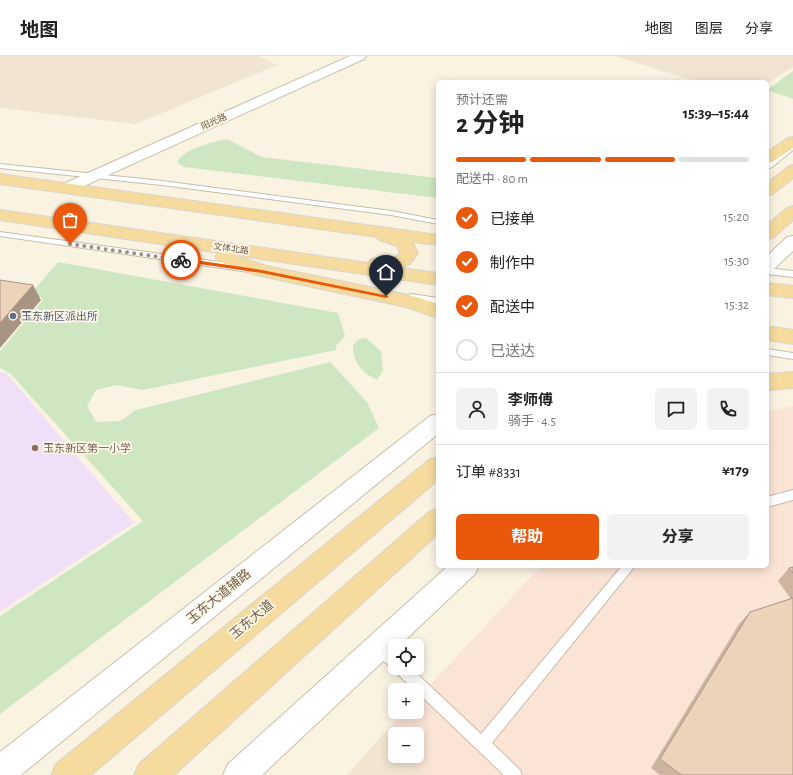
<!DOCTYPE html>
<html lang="zh">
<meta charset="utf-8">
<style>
body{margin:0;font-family:"Alegreya Sans","Noto Sans SC",sans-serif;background:#f2f2f2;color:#222;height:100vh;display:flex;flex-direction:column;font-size:15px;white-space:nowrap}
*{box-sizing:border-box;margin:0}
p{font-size:13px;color:#767676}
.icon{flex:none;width:22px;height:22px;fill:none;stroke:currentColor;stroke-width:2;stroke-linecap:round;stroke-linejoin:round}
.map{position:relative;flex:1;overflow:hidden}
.drawer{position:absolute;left:436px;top:24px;width:333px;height:488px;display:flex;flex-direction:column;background:#fff;border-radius:6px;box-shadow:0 2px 10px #0003}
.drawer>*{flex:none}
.controls{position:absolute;left:388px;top:583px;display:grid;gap:8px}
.controls a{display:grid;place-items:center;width:36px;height:36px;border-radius:6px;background:#fff;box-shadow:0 2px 10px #0003;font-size:20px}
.pin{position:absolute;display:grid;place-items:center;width:34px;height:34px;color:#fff;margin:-41px -17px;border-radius:50% 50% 50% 0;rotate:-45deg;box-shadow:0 0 4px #0007}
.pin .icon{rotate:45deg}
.courier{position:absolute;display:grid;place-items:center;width:40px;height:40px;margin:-20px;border:3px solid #ea580c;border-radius:50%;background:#fff;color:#222;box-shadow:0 1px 5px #0007}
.head em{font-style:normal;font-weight:700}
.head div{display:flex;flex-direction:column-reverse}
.head{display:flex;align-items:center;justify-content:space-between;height:68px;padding:0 20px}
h1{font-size:26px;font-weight:700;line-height:30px}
.bar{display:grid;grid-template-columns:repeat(4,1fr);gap:6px 4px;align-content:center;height:48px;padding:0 20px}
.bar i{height:5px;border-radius:3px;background:#e0e0e0}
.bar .selected{background:#ea580c}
.bar p{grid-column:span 4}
.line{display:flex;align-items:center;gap:10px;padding:0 20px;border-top:1px solid #e0e0e0}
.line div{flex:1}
.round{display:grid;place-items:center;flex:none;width:42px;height:42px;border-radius:6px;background:#f2f2f2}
ol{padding:0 20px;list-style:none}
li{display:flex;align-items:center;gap:12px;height:44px}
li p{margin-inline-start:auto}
li .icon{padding:4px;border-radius:50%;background:#ea580c;color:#fff;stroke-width:4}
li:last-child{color:#767676}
li i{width:22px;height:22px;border:2px solid #e0e0e0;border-radius:50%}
.button{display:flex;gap:8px;margin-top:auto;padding:8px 20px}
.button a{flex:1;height:46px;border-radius:6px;background:#ea580c;color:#fff;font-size:16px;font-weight:700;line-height:46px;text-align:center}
.button a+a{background:#f2f2f2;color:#222}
header{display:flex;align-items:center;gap:24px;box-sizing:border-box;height:56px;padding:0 20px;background:#fff;border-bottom:1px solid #e0e0e0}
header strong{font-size:19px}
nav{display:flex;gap:22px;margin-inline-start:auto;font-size:14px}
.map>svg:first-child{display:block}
.residential{fill:#f1e5d1}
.commercial{fill:#fae4d6}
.education{fill:#f0dff6}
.green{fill:#cee6c2}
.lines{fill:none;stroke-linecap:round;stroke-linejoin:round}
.lane-casing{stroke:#cabba9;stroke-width:2}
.secondary-casing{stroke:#cfbdaa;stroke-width:2}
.primary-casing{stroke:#dad4d0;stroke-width:2}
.lane{fill:#fff;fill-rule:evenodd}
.secondary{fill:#fff;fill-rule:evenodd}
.primary{fill:#f5db9e;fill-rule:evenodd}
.wall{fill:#cdb5a1}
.shaded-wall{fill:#a79483}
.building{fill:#eed3bb;stroke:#a79483}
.route{fill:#ea580c}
.done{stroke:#a0907f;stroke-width:4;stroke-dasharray:0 7.2}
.service-dot{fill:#5c6f8a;stroke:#fef7e8;stroke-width:1.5}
.education-dot{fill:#8d6e63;stroke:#fef7e8;stroke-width:1.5}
.labels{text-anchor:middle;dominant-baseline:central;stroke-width:3.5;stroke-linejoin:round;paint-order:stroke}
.far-street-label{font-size:9px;fill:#705b4a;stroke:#fef7e8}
.service-label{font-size:11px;fill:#4e5e75;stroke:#fef7e8;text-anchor:start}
.education-label{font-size:11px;fill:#785e54;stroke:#fef7e8;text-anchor:start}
.near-street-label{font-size:13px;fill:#705b4a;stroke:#fef7e8}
</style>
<header>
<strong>地图</strong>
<nav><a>地图</a><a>图层</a><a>分享</a></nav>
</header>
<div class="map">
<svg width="793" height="719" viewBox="0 0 793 719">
<rect width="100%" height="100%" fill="#faf3e2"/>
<path class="residential" d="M 0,0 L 259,0 L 277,9 L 136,68 L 0,52 Z
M 616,0 L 793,0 L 793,11 L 767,27 L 698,26 Z
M 384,677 L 395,688 L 395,700 L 406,700 L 425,719 L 347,719 Z"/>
<path class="commercial" d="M 793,350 L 793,719 L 425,719 L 406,700 L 417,700 L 417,678 L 395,678 L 395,688 L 384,677 L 404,656 L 417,656 L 417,643 L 541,510 L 767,510 L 767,356 Z"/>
<path class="education" d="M 0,316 L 6,317 L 134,467 L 0,556 Z"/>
<path class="green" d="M 793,15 L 793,43 L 767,34 Z
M 227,83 L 262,101 L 438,122 L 438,142 L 184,111 L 177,106 C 186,91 211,87 227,83 Z
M 58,206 L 338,257 L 345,280 L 336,290 L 336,294 L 143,334 L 117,329 L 96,334 L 87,350 L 96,366 L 120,365 L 136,354 L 330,306 L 367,346 L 379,372 L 0,658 L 0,560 L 143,465 L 10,317 L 0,312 L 0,295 L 43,244 L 41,241 L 30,239 Z
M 366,282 L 381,295 L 383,315 L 377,324 C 362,316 353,308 353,289 L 359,283 Z"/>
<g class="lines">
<g class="lane-casing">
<path id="lane" d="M 0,108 L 162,125 L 391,155 L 438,164 L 438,168 L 391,159 L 162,129 L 0,112 Z
M 0,176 L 249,210 L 253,213 L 249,216 L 0,180 Z
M 767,212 L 793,215 L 793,221 L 767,218 Z
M 411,238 L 438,242 L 438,248 L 408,243 L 407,241 L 408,239 Z
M 767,293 L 793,297 L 793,303 L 767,299 Z
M 793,434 L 793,444 L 767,451 L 767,441 Z
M 622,510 L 635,510 L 492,687 L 520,714 L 522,719 L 504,719 L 417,636 L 417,634 L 415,634 L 396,617 L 395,612 C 386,609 376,599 373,591 L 374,587 L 379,585 L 384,587 L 395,597 L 395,612 L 411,612 L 481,678 Z"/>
</g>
<g class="secondary-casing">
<path id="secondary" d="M 350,0 L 366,0 L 364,3 L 73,135 L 67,137 L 61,135 L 59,132 L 61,129 Z
M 793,83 L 793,94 L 772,111 L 767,113 L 767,101 L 788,84 Z
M 793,180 L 793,195 L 773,214 L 767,215 L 767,200 L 787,181 Z
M 438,358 L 438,378 L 21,719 L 0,719 L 0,696 L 430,360 Z
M 448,510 L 479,510 L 475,518 L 399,590 L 395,590 L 395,594 L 262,719 L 223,719 L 228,708 Z"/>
</g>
<g class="primary-casing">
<path id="primary" d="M 793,81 L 793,92 L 772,106 L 767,107 L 767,96 L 788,82 Z
M 793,109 L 793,122 L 773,138 L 767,140 L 767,127 L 788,111 Z
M 0,118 L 438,179 L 438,189 L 412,186 L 418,197 L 410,208 L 401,212 L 438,217 L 438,229 L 234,199 L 266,210 L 409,239 L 436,247 L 438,248 L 438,262 L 406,251 L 256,219 L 218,205 L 215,201 L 218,197 L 220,197 L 0,164 L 0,154 L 368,207 L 371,203 C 381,201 393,207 400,197 L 397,190 L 379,184 L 377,181 L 0,128 Z
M 793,150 L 793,164 L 773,182 L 767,183 L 767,169 L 787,152 Z
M 767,227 L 793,230 L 793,242 L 767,239 Z
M 767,270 L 793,274 L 793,288 L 767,284 Z
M 793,316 L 793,332 L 767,334 L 767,318 Z
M 438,401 L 438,424 L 91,719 L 51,719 L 56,708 L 430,403 Z
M 438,452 L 438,478 L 174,719 L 134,719 L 139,708 L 429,456 Z"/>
</g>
<use href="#lane" class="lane"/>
<use href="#secondary" class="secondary"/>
<use href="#primary" class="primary"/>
</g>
<path class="wall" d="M 793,511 L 793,719 L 660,719 L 651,712 L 739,568 L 750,556 L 791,543 L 778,525 L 789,512 Z"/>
<path class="shaded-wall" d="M 33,229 L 41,244 L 0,292 L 0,267 Z"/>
<path class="building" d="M 0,224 L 33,229 L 0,267 Z
M 793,511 L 793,517 L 789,512 Z
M 793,542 L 793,719 L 681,719 L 660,703 L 750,556 Z"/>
<path class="route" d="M 181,202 L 262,214 L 389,240 L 386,242 L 262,217 L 179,205 L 178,204 Z"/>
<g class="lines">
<path class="done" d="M 70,188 L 181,204"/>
</g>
<circle class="service-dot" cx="13" cy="260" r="4"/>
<circle class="education-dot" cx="35" cy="392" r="4"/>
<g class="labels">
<g class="far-street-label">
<text transform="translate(214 66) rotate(-24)">阳光路</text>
<text transform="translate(231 193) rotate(8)">文体北路</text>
</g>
<g class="service-label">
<text x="21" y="260">玉东新区派出所</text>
</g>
<g class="education-label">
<text x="43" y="392">玉东新区第一小学</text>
</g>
<g class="near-street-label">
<text transform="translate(219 541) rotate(-39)">玉东大道辅路</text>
<text transform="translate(252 564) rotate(-40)">玉东大道</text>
</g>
</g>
</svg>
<div class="controls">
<a><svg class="icon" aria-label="locate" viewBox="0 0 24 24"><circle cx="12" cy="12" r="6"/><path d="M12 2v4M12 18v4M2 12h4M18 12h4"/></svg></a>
<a>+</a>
<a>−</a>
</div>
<div class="pin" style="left:70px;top:188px;background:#ea580c"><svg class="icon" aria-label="bag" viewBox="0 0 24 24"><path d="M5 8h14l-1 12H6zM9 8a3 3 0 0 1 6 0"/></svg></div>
<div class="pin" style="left:386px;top:240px;background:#1f2937"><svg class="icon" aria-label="home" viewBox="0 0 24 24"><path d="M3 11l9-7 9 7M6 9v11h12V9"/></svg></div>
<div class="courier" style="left:181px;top:204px"><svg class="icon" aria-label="bike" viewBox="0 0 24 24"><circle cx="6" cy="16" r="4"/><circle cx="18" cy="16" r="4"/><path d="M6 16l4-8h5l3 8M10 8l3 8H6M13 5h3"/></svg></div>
<section class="drawer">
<div class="head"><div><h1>2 分钟</h1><p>预计还需</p></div><em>15:39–15:44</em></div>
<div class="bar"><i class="selected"></i><i class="selected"></i><i class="selected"></i><i></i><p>配送中 · 80 m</p></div>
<ol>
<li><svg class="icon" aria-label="check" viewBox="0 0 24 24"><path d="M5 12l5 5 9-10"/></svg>已接单<p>15:20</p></li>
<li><svg class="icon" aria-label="check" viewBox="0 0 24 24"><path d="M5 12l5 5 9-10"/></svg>制作中<p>15:30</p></li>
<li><svg class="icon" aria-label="check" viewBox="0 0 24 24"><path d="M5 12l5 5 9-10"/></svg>配送中<p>15:32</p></li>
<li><i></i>已送达</li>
</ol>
<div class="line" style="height:72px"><a class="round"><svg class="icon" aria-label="person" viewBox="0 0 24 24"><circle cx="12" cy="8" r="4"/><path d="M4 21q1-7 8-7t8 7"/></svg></a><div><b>李师傅</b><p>骑手 · 4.5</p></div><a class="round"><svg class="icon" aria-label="chat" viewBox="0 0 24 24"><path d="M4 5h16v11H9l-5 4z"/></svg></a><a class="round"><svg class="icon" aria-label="phone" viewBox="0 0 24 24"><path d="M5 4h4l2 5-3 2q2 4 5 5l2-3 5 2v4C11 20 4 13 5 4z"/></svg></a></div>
<div class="line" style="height:52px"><div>订单 #8331</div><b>¥179</b></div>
<div class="button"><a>帮助</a><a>分享</a></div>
</section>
</div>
